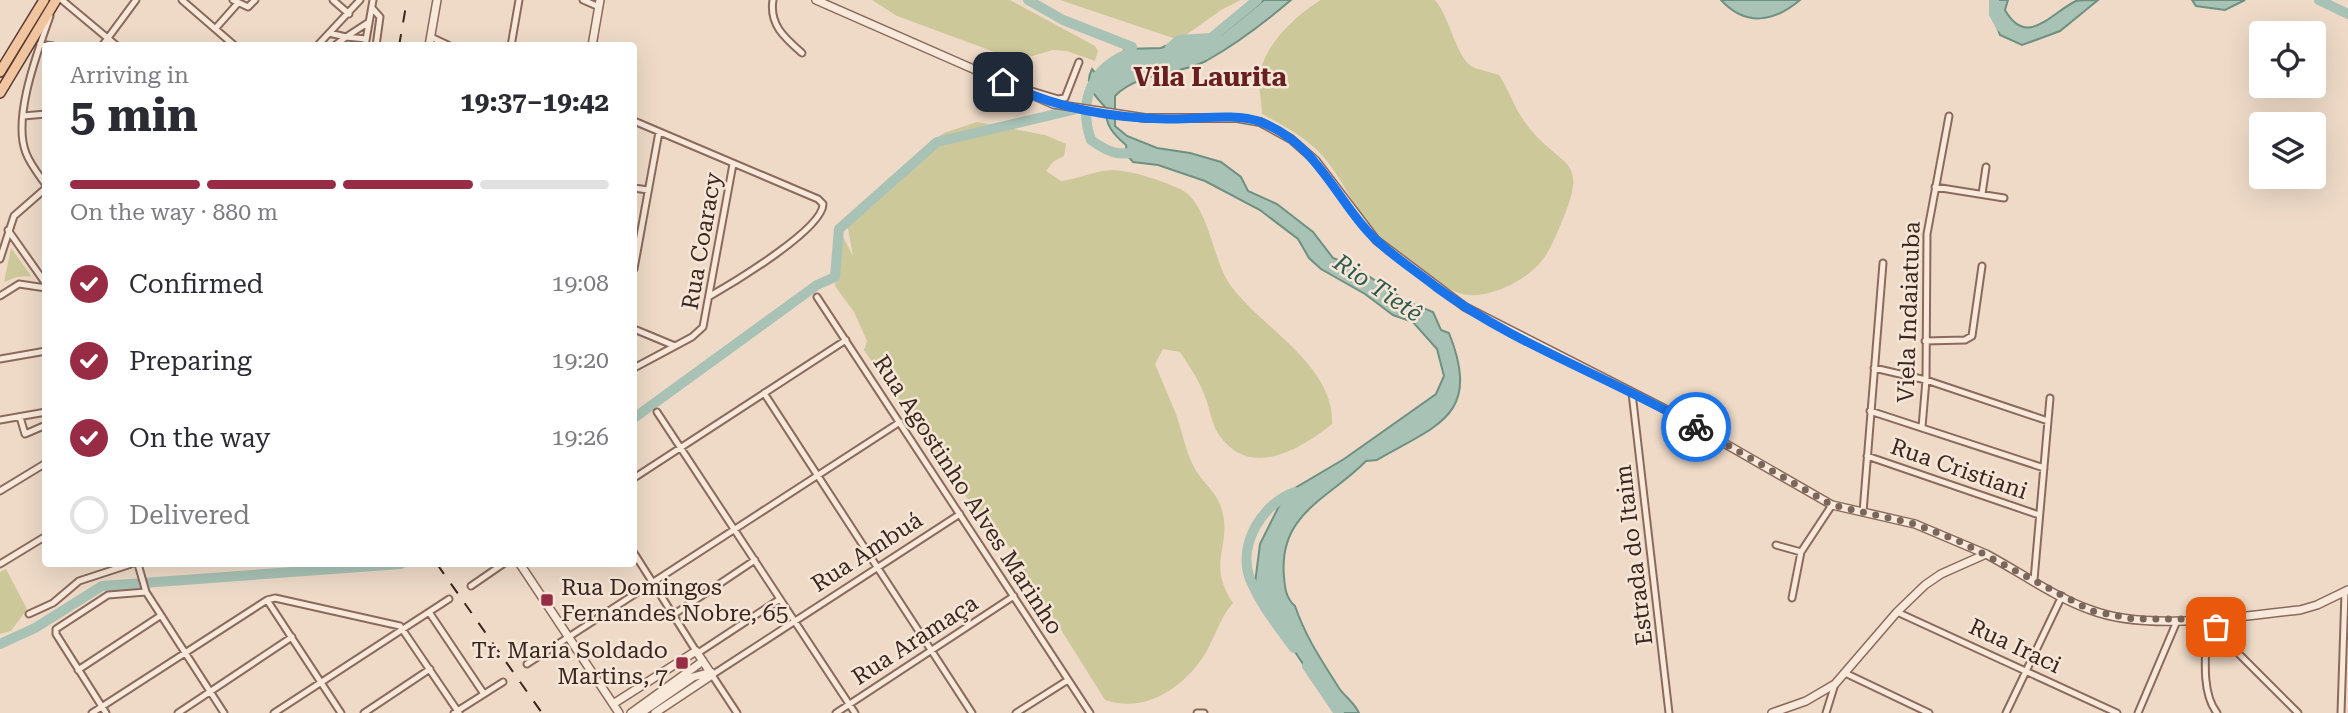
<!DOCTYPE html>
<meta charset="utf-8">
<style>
body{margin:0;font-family:"Roboto Serif",serif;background:#f7f7f7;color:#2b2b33;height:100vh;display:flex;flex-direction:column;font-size:26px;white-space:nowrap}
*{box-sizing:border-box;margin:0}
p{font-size:23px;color:#7c7c81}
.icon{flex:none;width:38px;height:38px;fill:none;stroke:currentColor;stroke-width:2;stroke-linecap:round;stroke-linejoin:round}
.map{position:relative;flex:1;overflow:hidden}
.details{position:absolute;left:42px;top:42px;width:595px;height:525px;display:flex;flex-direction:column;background:#fff;border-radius:7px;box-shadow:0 7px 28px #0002}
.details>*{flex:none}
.buttons{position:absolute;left:2249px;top:21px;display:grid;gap:14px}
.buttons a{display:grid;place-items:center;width:77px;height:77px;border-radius:7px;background:#fff;box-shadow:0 7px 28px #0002;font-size:35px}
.pin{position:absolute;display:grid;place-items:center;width:60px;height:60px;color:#fff;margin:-30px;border-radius:14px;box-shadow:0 4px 10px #0006}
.courier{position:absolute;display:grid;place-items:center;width:70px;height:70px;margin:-35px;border:5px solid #1a73e8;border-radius:50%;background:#fff;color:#222;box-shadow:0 2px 9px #0007}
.head em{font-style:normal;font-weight:700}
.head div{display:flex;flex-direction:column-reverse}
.head{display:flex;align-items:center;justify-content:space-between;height:119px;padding:0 28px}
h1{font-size:46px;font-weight:700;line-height:52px}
.bar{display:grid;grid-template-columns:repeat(4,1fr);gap:10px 7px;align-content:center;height:84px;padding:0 28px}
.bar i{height:9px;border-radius:5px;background:#e1e1e2}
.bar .selected{background:#992c45}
.bar p{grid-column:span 4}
ol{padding:0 28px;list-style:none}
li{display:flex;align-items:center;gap:21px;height:77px}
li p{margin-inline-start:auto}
li .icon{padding:7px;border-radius:50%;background:#992c45;color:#fff;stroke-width:4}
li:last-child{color:#7c7c81}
li i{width:38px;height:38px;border:4px solid #e1e1e2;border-radius:50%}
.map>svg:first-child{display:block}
.green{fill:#cdc89a}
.water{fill:#a8c2b5;stroke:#6e9181;stroke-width:2}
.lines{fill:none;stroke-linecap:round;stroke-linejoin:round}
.river{stroke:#a8c2b5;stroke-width:10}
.minor-casing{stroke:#8a6a5c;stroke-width:9}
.tertiary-casing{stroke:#8a6a5c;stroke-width:10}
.primary-casing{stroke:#583a30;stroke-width:12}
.minor{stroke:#f9e9da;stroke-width:5}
.tertiary{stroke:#f9e9da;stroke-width:7}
.primary{stroke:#f1c5a0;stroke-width:9}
.rail{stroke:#3b2720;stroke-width:2;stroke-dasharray:12 12;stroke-linecap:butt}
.done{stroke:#7a665a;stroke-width:7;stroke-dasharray:0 12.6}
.route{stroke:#1a73e8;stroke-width:9}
.poi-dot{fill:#992c45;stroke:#f6e6d7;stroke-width:2.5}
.labels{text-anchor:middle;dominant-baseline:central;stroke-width:5;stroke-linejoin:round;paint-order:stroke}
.street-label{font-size:23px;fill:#3b2720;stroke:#f6e6d7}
.poi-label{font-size:23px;fill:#3b2720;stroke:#f6e6d7;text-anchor:start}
.water-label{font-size:24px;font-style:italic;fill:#2f5a4e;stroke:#f6e6d7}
.quarter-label{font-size:26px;font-weight:bold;fill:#671f20;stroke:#f6e6d7}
</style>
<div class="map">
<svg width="2348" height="713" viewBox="0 0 2348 713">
<rect width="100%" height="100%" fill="#eedac7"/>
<path class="green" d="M 872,0 L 1010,0 L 1095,46 L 1098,51 L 1095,61 L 1067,51 L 1053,50 L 1022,59 L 1000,54 L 897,16 Z
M 1060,0 L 1241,0 L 1221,10 L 1179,40 Z
M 1321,0 L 1435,0 C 1450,17 1455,54 1471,66 C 1478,70 1491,72 1499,75 C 1509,90 1514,107 1524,121 C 1562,174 1593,151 1558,231 C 1553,242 1548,254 1540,263 C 1524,282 1483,302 1459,293 C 1437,285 1398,255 1381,238 C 1355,214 1344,178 1319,152 C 1303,136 1283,125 1262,114 C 1262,103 1259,92 1259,81 C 1260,49 1295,15 1321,0 Z
M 977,122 L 1045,135 L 1066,144 L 1064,156 L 1054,161 L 1046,171 L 1061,181 C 1079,179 1096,170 1113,170 C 1134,171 1162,181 1180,189 C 1209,202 1212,261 1231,286 C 1262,328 1335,366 1332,424 C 1301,449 1250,480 1219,435 C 1212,425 1210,410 1206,399 C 1200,382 1190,367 1180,352 L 1163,349 L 1155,364 C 1162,381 1169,397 1176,414 C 1182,431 1185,449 1193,465 C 1201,482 1217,491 1222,510 C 1232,546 1206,563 1233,603 C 1218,620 1214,642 1201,660 C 1179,691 1142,713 1105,700 L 998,529 L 989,516 L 978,511 L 958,487 L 864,350 L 867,341 L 854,312 L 835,286 L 839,229 L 853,256 L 846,218 L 861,209 L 916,163 L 929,143 L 944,133 Z
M 11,248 L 31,276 L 17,277 L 4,282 Z
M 6,569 L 27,609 L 11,631 L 0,634 L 0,572 Z"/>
<path class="water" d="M 1264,0 L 1291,0 C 1264,23 1236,44 1206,61 C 1179,75 1138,72 1115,96 L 1115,126 L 1127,136 L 1157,148 L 1190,153 L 1221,162 L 1241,177 L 1248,191 L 1277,204 L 1313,232 L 1333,258 L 1353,266 L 1408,302 L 1433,312 L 1441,330 L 1449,333 C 1482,416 1437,425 1377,460 L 1366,461 C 1329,499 1278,513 1284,577 C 1285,589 1286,598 1295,606 C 1306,638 1322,661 1339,688 C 1345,697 1354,702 1359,713 L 1343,713 L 1305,667 L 1264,605 L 1255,583 L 1260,544 L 1285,494 L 1344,459 L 1436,394 L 1444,376 L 1437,349 L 1413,322 L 1393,315 L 1365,294 L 1321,269 L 1309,258 L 1298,239 L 1260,210 L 1205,181 L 1158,165 L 1133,162 L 1127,155 L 1126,145 C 1113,134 1105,125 1106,108 C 1095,95 1083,87 1092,69 L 1097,75 C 1111,69 1117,61 1125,49 L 1161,48 L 1179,40 L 1198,42 L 1222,34 Z
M 1721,0 L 1800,0 C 1774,22 1746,27 1721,0 Z
M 1997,0 L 2008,0 L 2005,10 C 2027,49 2052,12 2076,1 C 2081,0 2092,0 2098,0 L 2060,31 L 2022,45 L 2000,35 L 1995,22 Z
M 2192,0 L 2245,0 L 2225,10 L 2196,6 Z"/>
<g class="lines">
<path class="river" d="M 1028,0 L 1063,20 L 1132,47
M 1994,0 L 1994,14 L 2001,27
M 2319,0 L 2348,14
M 1170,48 L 1179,40 L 1211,38 L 1257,0
M 1133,52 C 1093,65 1077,100 1091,140 C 1109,153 1118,156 1140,152
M 634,418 L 817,285 L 835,277 L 839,229 L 937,142 L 1085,107
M 0,644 L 35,628 L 102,586 L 401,564
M 1294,648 C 1278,626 1260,604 1250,579 C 1237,544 1263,503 1295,492
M 1307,666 L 1339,713"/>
<g class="minor-casing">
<path id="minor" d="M 62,0 L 117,46
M 182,0 L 235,46
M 233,0 L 248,7 L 255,0
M 333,0 L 349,14
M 583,0 L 599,7
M 773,0 C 769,25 785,38 802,53
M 372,8 L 380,17 L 376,46
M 215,29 L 238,3
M 329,33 L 346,37 L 369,22
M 431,37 L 450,46
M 40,44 L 53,46
M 102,46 L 136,0
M 317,46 L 360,0
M 334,46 L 346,37 L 366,39
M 365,46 L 373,0
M 511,46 L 519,0
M 1028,90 L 1058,99 L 1065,98 L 1079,62
M 23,116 L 46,114
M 634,121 L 818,199 L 823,204 C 823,229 733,283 710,296
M 46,185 C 39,175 30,164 26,153 C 12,118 38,51 50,16
M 1935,187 L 2004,198
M 634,188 L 648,190
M 1982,194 L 1986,167
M 8,230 L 46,284
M 0,259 L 14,216 L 46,188
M 634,269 L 659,132
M 0,296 L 19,284 L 46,288
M 817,297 L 1090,713
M 634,329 L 675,346
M 1925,341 L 1965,340 L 1972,336 L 1982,266
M 0,359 L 46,351
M 634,368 L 692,337 L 703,327 L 733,164
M 1874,368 L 1926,380 L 2048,421
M 764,393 L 972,713
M 1632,393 L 1669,713
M 1870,411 L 2044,468
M 657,412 L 855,713
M 20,417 L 25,434 L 46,425
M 0,420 L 46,412
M 1922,427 L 1926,380 L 1927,234 L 1949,116
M 1867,456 L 2039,515
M 634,478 L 846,340
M 0,491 L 46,463
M 1863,512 L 1883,263
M 1776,545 L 1801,552
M 634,553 L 696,651
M 0,564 L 46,536
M 138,564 L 146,592 L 224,713
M 2034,580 L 2050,398
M 471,586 L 503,564
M 1792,598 L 1801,552 L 1832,505
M 267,600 L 341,713
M 429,612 L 484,694
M 1897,612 L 2117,713
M 29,614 L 53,603 L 79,581 L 131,564
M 673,615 L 755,560
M 2207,619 C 2207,646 2199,690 2217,713
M 2215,619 L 2227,642 L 2298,713
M 698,653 L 780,599
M 527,664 L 900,422
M 78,670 L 160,616
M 1845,673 L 1929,713
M 92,713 L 267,600 L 275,598 L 400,626 L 459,713
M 106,713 L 56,634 L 56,629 L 108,595 L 146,592
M 178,713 L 292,637
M 274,713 L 449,599
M 364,713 L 430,669
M 454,713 L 503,682
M 737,713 L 712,675 L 960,514
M 836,713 L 1014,596
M 1016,713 L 1068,680
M 1197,713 L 1204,713
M 1826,713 L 1835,684
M 2006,713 L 2062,596
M 2138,713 L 2177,621
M 2341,713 L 2345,592"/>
</g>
<g class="tertiary-casing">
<path id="tertiary" d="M 816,0 L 1053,104 L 1145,118 L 1237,118 L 1260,122 L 1291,139 L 1316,161 L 1376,240 L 1465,307 L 1663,408 L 1832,505 L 1915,524 L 1986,554
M 429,46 L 437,0
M 592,46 L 600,0
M 520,564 L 619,713
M 613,704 L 696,651 L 712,675 L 655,713
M 631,713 L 703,661
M 641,713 L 693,677 L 711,672
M 1772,713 L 1806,701 L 1835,684 L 1897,612 L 1925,585 L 1941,574 L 1986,554 C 2020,572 2054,597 2091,610 C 2148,632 2239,616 2300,610 L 2317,605 L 2348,590"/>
</g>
<g class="primary-casing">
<path id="primary" d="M 0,72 L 44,0
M 0,93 L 56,0"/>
</g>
<use href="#minor" class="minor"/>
<use href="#tertiary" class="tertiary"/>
<use href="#primary" class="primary"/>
<path class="rail" d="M 399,46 L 407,0
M 437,564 L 542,713"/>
</g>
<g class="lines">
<path class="done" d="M 1696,427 L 1832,505 L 1915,524 L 1961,542 L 2092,611 L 2134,619 L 2215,619 L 2216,627"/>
<path class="route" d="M 1003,82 C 1054,108 1110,118 1167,119 C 1197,120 1233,112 1261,122 C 1312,142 1331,188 1363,226 C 1383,250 1412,268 1436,287 C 1515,345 1612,378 1696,427"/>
</g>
<g class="poi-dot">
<rect x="540" y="593" width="14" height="14" rx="3.5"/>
<rect x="675" y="656" width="14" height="14" rx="3.5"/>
</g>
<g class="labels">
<g class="street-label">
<text transform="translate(702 241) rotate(-80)">Rua Coaracy</text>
<text transform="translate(1909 312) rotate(-88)">Viela Indaiatuba</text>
<text transform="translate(1959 469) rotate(19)">Rua Cristiani</text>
<text transform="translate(968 495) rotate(57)">Rua Agostinho Alves Marinho</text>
<text transform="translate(867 552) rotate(-33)">Rua Ambuá</text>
<text transform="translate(1634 555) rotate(-97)">Estrada do Itaim</text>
<text transform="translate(915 640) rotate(-33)">Rua Aramaça</text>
<text transform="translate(2015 646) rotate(25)">Rua Iraci</text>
</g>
<g class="poi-label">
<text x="561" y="587">Rua Domingos<tspan x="561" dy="26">Fernandes Nobre, 65</tspan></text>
<text x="668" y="650" text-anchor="end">Tr. Maria Soldado<tspan x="668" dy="26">Martins, 7</tspan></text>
</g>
<g class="water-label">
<text transform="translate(1378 288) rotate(34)">Rio Tietê</text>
</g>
<g class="quarter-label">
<text x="1210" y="77">Vila Laurita</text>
</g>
</g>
</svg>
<div class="buttons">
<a><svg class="icon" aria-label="locate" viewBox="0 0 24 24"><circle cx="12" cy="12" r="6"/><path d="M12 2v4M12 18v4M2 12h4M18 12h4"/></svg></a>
<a><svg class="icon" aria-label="layers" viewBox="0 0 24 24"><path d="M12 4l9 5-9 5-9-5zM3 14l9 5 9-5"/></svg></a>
</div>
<div class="pin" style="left:2216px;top:627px;background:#ea580c"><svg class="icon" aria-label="bag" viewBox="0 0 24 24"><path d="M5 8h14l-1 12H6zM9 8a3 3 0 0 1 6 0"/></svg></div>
<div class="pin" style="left:1003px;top:82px;background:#1f2937"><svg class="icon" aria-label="home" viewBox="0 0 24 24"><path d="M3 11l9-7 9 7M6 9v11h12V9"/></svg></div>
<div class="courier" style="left:1696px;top:427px"><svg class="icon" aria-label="bike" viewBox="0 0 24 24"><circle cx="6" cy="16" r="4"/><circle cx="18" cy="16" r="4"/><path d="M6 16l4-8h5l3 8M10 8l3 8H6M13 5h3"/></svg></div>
<section class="details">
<div class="head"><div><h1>5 min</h1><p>Arriving in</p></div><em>19:37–19:42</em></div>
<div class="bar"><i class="selected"></i><i class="selected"></i><i class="selected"></i><i></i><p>On the way · 880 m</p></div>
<ol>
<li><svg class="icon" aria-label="check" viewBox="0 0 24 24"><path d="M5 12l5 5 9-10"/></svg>Confirmed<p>19:08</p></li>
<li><svg class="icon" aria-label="check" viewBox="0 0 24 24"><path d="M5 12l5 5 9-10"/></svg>Preparing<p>19:20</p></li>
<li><svg class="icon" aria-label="check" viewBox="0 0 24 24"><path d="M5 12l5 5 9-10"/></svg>On the way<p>19:26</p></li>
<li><i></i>Delivered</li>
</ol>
</section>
</div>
